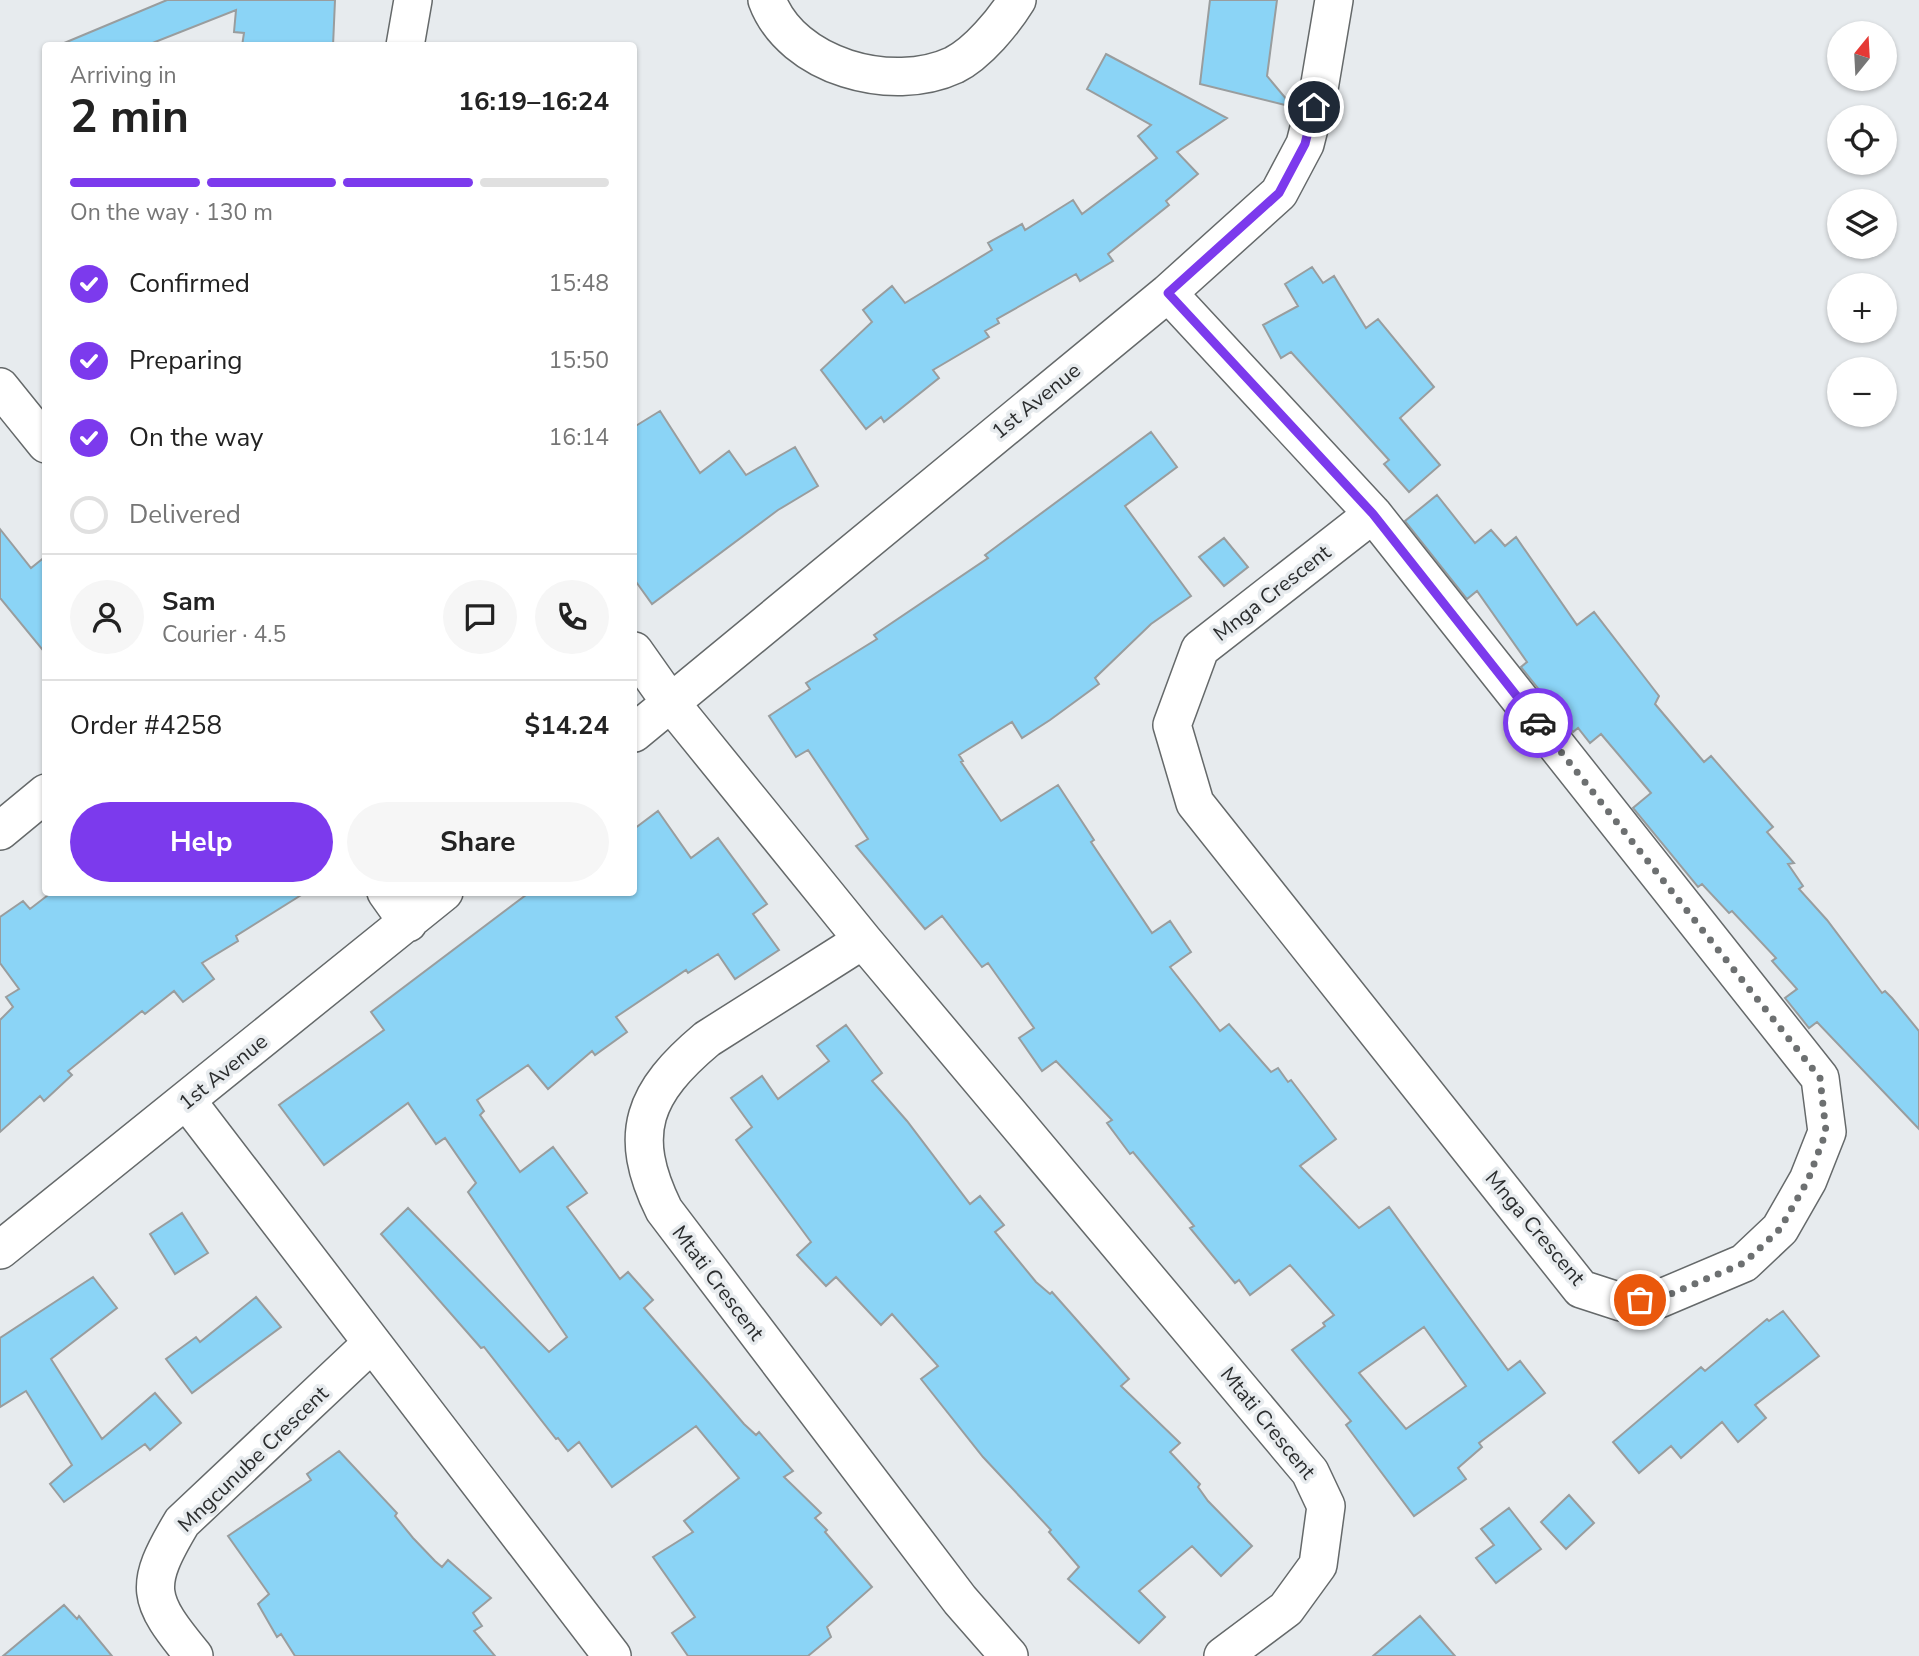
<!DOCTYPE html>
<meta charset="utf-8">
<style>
body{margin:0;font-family:"Nunito Sans",sans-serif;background:#f6f6f6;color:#222;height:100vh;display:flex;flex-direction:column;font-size:26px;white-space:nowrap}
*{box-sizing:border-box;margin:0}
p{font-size:23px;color:#767676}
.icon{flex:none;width:38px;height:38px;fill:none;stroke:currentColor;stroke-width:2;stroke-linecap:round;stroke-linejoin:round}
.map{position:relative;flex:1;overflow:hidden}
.drawer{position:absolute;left:42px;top:42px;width:595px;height:854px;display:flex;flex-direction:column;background:#fff;border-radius:7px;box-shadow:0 2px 5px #0004}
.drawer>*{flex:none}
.needle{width:46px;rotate:18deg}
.buttons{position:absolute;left:1827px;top:21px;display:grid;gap:14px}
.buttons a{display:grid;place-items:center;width:70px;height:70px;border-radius:50%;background:#fff;box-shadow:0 2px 5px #0004;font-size:35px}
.pin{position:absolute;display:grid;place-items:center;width:60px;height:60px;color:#fff;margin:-30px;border:4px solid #fff;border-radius:50%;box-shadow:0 2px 7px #0007}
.courier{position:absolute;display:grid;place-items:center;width:70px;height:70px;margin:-35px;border:5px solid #7c3aed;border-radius:50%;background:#fff;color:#222;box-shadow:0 2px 9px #0007}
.overview em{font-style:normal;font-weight:700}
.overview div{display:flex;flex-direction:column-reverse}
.overview{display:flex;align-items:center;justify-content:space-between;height:119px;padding:0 28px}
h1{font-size:46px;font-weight:700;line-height:52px}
.bar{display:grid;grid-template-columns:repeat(4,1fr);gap:10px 7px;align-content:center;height:84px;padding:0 28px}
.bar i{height:9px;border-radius:5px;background:#e0e0e0}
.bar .active{background:#7c3aed}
.bar p{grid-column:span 4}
.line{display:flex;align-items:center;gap:18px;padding:0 28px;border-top:2px solid #e0e0e0}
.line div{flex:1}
.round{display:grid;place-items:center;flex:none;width:74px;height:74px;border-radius:37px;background:#f6f6f6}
ol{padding:0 28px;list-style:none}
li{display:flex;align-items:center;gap:21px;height:77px}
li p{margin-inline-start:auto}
li .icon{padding:7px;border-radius:50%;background:#7c3aed;color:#fff;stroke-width:4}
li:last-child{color:#767676}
li i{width:38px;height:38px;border:4px solid #e0e0e0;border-radius:50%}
.action{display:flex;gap:14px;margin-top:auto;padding:14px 28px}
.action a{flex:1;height:80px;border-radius:42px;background:#7c3aed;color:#fff;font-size:28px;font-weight:700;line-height:80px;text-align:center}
.action a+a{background:#f6f6f6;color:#222}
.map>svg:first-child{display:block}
.building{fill:#8bd4f6;stroke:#999d9e;stroke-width:2;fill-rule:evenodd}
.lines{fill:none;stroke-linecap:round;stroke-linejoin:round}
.minor-casing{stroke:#65696a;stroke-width:40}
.minor{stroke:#fff;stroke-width:37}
.done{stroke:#6d7071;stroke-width:7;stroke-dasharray:0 12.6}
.route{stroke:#7c3aed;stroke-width:9}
.labels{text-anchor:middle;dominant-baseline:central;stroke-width:7;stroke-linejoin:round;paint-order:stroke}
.street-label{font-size:21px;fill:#2b2d2e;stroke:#e7ebee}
</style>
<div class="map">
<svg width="1919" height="1656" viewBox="0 0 1919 1656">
<rect width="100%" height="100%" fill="#e7ebee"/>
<path class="building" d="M 167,0 L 335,0 L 333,46 L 242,46 L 244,33 L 234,32 L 236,10 L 145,46 L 57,46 Z
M 1210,0 L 1277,0 L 1267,76 L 1293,107 L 1200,84 Z
M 1106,54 L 1227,118 L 1177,152 L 1198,174 L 1166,201 L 1169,205 L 1108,254 L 1113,261 L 1080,281 L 1076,274 L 997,319 L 999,323 L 985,331 L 989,337 L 933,370 L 939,378 L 884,422 L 881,417 L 866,429 L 821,370 L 872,322 L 863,310 L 892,286 L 905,303 L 992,250 L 988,243 L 1022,224 L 1025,230 L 1073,200 L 1082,214 L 1157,158 L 1138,136 L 1151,125 L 1087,89 Z
M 1312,267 L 1323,283 L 1334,276 L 1366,328 L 1378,319 L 1434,387 L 1400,418 L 1440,465 L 1409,492 L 1384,464 L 1389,460 L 1291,352 L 1281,358 L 1263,325 L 1298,306 L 1285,284 Z
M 660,411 L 700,473 L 729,451 L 746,475 L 795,447 L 818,486 L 778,510 L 652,604 L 634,579 L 634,427 Z
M 1151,432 L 1177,467 L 1125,506 L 1191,596 L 1151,624 L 1095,678 L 1099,684 L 1050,720 L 1022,738 L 1012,722 L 959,755 L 963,761 L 961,762 L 1001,821 L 1058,785 L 1094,840 L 1091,842 L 1152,933 L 1170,921 L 1191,952 L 1170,967 L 1220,1031 L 1229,1024 L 1271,1072 L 1278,1068 L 1288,1082 L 1291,1080 L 1336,1139 L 1300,1166 L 1359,1228 L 1389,1207 L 1508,1370 L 1520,1361 L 1545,1393 L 1479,1443 L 1482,1447 L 1458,1468 L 1466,1479 L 1414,1516 L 1346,1425 L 1351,1421 L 1292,1350 L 1325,1326 L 1323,1323 L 1334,1315 L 1290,1265 L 1250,1295 L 1239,1280 L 1235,1283 L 1190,1228 L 1194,1226 L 1133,1152 L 1130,1154 L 1107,1123 L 1112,1120 L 1056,1061 L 1042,1071 L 1019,1038 L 1034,1028 L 988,963 L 982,967 L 942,916 L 925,929 L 856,846 L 868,839 L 808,750 L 796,757 L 769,716 L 810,689 L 806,683 L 877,639 L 874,635 L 988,558 L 985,555 ZM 1424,1327 L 1466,1386 L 1406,1429 L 1359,1373 Z
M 1437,495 L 1475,543 L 1491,530 L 1505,546 L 1516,537 L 1577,625 L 1594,612 L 1659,696 L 1655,704 L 1704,762 L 1711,756 L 1773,827 L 1767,832 L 1794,863 L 1788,864 L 1803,886 L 1799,889 L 1827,920 L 1882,993 L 1885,991 L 1892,998 L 1919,1031 L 1919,1129 L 1817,1022 L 1809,1028 L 1785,998 L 1797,989 L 1772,961 L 1776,958 L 1732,911 L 1729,913 L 1702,884 L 1698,887 L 1633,808 L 1651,793 L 1601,734 L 1590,743 L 1578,728 L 1573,732 L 1521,667 L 1527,662 L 1477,591 L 1467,599 L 1405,521 Z
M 0,529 L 31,568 L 46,556 L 46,654 L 0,598 Z
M 1224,538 L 1248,567 L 1224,586 L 1199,557 Z
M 658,811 L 691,858 L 718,838 L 767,904 L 753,914 L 779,950 L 735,979 L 718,954 L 688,973 L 686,970 L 616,1017 L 627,1032 L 595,1055 L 592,1051 L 548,1089 L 528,1065 L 477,1100 L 484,1111 L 480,1115 L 520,1172 L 553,1147 L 587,1193 L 567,1207 L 620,1279 L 628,1272 L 653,1300 L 644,1308 L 744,1424 L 756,1435 L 759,1432 L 793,1471 L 784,1477 L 821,1513 L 815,1518 L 827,1530 L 825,1532 L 872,1587 L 827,1627 L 831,1637 L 808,1656 L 688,1656 L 672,1633 L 695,1617 L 653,1557 L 693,1532 L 684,1521 L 739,1478 L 696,1426 L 612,1487 L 579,1442 L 568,1451 L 558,1438 L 556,1439 L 484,1347 L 481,1348 L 381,1234 L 408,1208 L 549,1352 L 567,1337 L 468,1192 L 476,1183 L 445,1138 L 436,1144 L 408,1103 L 324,1165 L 279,1105 L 384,1030 L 371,1012 L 530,892 L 634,892 L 634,829 Z
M 52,892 L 306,892 L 236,936 L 238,941 L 202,963 L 214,979 L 183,1002 L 174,991 L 145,1014 L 142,1011 L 68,1071 L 72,1075 L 44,1101 L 40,1096 L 0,1132 L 0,1020 L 13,1007 L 6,997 L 19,989 L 0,963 L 0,917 L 23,901 L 30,909 Z
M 846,1025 L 882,1073 L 872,1081 L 907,1121 L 970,1204 L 980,1196 L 1004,1225 L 995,1232 L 1036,1282 L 1050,1294 L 1052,1292 L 1129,1379 L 1121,1386 L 1180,1443 L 1170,1452 L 1200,1484 L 1198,1487 L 1208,1501 L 1252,1546 L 1221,1576 L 1192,1546 L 1139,1591 L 1165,1617 L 1139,1643 L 1068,1579 L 1079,1567 L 1049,1532 L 1051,1530 L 983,1457 L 921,1379 L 938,1366 L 892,1314 L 881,1325 L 836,1277 L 826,1286 L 797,1255 L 811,1242 L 736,1140 L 752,1127 L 731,1098 L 762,1076 L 778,1099 L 829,1061 L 817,1046 Z
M 182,1213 L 208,1253 L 175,1274 L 150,1234 Z
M 93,1277 L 117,1308 L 51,1359 L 102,1439 L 155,1393 L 181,1423 L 150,1450 L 145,1444 L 64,1502 L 50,1484 L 72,1465 L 26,1391 L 0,1407 L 0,1338 Z
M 256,1297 L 281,1327 L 192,1393 L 166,1359 L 196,1337 L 200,1342 Z
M 1783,1311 L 1819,1356 L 1755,1405 L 1766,1418 L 1738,1442 L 1722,1422 L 1681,1458 L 1671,1446 L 1639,1473 L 1613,1442 L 1701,1367 L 1705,1371 L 1767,1319 L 1769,1321 Z
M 339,1451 L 397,1513 L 395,1516 L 413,1538 L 435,1561 L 442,1567 L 448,1560 L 491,1598 L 473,1613 L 482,1626 L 474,1631 L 495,1656 L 295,1656 L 281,1634 L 277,1637 L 258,1604 L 269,1594 L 228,1536 L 311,1480 L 307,1474 Z
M 1569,1495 L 1594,1523 L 1566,1549 L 1541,1522 Z
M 1509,1508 L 1541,1549 L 1496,1583 L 1476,1558 L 1494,1545 L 1481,1529 Z
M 64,1605 L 77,1619 L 79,1616 L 112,1656 L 3,1656 Z
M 1420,1616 L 1455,1656 L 1373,1656 Z"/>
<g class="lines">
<g class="minor-casing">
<path id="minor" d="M 767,0 C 792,67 892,94 954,65 C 978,53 1004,21 1017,0
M 405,46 L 413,0
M 1168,293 L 1373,514 L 1820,1078 L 1827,1132 L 1808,1180 L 1780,1229 L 1744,1263 L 1659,1299 L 1621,1302 L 1581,1289 L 1195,803 L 1172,725 L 1200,649 L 1373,514
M 0,387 L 46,444
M 634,651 L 670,702 L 863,940 L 1310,1472 L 1326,1506 L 1318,1565 L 1286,1609 L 1223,1656
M 634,733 L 1168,293 L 1279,193 L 1305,144 L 1319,89 L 1334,0
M 0,831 L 46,793
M 386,892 L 408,923
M 863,940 L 707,1039 C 644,1092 626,1133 664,1210 L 960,1600 L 1009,1656
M 187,1101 L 612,1656
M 0,1250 L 444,892
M 194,1656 C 147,1599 143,1587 182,1522 L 371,1344"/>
</g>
<use href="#minor" class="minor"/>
</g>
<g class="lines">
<path class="done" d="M 1538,723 L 1820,1078 L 1826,1132 L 1808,1180 L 1780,1229 L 1744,1263 L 1659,1299 L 1640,1300"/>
<path class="route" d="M 1314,107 L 1305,144 L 1279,193 L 1168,293 L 1373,514 L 1538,723"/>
</g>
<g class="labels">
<g class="street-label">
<text transform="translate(1036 401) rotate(-39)">1st Avenue</text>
<text transform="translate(1272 593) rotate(-38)">Mnga Crescent</text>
<text transform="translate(223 1072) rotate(-39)">1st Avenue</text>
<text transform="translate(1535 1228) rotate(50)">Mnga Crescent</text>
<text transform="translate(718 1283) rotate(53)">Mtati Crescent</text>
<text transform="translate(1268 1423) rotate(51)">Mtati Crescent</text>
<text transform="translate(253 1459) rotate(-44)">Mngcunube Crescent</text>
</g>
</g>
</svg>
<div class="buttons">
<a><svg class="needle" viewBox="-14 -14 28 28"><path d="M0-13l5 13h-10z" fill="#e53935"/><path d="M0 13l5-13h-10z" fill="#767676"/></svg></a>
<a><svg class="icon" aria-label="locate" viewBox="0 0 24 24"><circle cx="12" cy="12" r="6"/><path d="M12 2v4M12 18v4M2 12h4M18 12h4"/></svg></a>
<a><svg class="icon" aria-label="layers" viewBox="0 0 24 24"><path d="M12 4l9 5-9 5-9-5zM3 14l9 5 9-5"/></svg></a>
<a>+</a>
<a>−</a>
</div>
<div class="pin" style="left:1640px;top:1300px;background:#ea580c"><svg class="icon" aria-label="bag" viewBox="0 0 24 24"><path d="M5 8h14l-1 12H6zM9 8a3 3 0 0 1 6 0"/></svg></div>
<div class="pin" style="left:1314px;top:107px;background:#1f2937"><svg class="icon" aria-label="home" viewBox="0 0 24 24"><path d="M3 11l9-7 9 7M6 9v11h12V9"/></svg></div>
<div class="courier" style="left:1538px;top:723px"><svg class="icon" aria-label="car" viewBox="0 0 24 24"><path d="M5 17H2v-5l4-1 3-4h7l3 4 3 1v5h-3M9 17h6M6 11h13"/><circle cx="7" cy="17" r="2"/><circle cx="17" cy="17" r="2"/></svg></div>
<section class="drawer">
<div class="overview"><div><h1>2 min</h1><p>Arriving in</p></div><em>16:19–16:24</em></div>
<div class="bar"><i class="active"></i><i class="active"></i><i class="active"></i><i></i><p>On the way · 130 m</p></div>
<ol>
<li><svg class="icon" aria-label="check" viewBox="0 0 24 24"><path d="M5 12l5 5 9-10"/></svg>Confirmed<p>15:48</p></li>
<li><svg class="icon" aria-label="check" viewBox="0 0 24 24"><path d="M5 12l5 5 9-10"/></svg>Preparing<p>15:50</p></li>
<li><svg class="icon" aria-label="check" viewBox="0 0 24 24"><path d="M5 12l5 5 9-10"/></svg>On the way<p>16:14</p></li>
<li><i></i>Delivered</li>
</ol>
<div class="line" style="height:126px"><a class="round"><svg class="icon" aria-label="person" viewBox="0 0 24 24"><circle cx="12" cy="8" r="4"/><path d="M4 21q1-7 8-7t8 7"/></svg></a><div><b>Sam</b><p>Courier · 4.5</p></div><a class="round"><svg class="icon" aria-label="chat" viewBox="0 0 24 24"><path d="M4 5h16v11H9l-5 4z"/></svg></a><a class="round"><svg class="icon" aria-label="phone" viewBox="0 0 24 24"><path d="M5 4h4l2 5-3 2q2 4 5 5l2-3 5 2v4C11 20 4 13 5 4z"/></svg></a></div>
<div class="line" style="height:91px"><div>Order #4258</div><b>$14.24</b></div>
<div class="action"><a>Help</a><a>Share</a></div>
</section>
</div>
